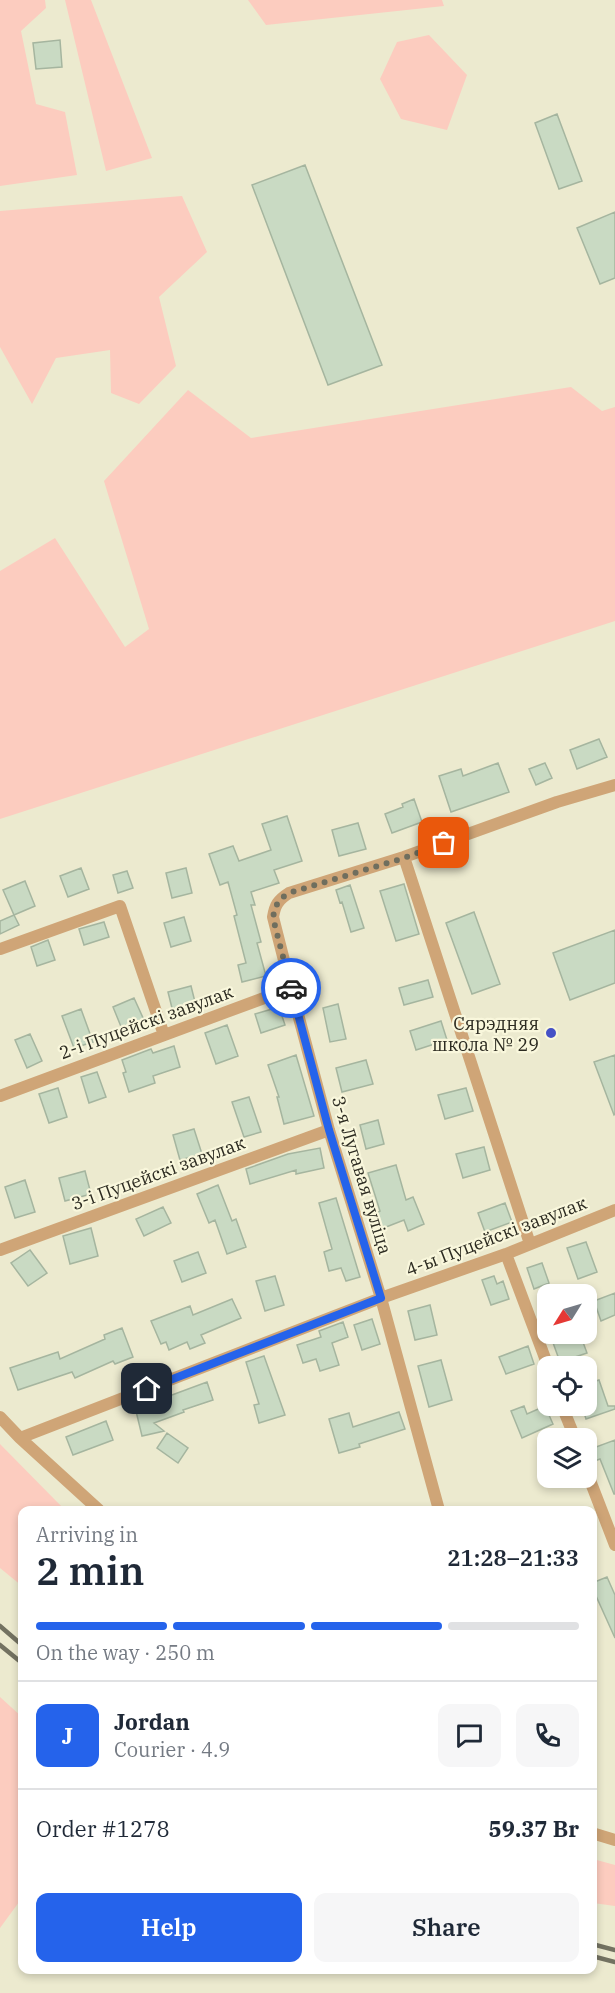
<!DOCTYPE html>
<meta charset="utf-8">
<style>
body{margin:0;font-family:"IBM Plex Serif",serif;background:#f6f6f7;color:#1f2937;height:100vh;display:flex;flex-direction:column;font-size:22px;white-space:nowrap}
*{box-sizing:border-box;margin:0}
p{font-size:20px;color:#747a83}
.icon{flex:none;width:33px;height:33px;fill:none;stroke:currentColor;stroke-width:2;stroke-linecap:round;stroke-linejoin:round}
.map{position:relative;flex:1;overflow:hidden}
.sheet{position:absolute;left:18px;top:1506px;width:579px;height:468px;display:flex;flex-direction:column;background:#fff;border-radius:12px;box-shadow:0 3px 9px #0003}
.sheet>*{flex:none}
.needle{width:39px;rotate:233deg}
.tools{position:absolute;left:537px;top:1284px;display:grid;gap:12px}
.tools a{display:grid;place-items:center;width:60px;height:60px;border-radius:12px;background:#fff;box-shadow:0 3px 9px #0003;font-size:30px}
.pin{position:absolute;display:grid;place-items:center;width:51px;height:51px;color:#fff;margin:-26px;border-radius:12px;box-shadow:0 3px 9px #0006}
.courier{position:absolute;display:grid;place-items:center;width:60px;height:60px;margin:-30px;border:4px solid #2563eb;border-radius:50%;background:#fff;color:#222;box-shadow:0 2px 8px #0007}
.summary em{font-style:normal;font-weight:600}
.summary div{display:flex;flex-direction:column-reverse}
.summary{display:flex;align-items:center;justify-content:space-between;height:102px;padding:0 18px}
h1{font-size:39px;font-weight:600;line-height:45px}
.bar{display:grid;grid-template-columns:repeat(4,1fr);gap:9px 6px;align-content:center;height:72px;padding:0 18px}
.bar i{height:8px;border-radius:4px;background:#e0e1e3}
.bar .active{background:#2563eb}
.bar p{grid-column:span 4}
.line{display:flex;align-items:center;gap:15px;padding:0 18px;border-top:2px solid #e0e1e3}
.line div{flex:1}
.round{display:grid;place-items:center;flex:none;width:63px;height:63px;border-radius:12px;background:#f6f6f7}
.button{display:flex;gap:12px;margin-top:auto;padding:12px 18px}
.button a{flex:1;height:69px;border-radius:12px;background:#2563eb;color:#fff;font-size:24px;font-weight:600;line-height:69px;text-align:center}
.button a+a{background:#f6f6f7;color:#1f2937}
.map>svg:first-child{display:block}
.green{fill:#fcccbf}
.building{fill:#c9dac3;stroke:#a5b59f;stroke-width:1.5}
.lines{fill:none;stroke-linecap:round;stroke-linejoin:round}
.street{stroke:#cfa577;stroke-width:12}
.rail{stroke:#737261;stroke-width:4.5}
.done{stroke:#6f6e5e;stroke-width:6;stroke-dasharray:0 10.8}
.route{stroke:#2563eb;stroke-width:8}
.poi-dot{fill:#4551c6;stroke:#f9f7dc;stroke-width:2}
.labels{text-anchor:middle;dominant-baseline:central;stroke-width:4.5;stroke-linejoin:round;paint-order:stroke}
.street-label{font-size:18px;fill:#2c2b21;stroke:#f9f7dc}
.poi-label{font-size:18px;fill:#2c2b21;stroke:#f9f7dc;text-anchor:end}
</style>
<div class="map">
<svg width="615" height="1993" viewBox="0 0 615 1993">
<rect width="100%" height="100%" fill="#eceacf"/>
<path class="green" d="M 0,0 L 45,0 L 46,8 L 21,31 L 36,104 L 65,112 L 77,175 L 0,186 Z
M 65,0 L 91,0 L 152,158 L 106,171 Z
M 248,0 L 442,0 L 444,6 L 266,25 Z
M 429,35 L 467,75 L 447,130 L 401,119 L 380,79 L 397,42 Z
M 182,196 L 207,252 L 159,297 L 176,366 L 139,404 L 111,393 L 110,350 L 56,358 L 32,404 L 0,347 L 0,211 Z
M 571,387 L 602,411 L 615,407 L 615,621 L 0,819 L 0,571 L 55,538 L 125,647 L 149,629 L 104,481 L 188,390 L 251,438 Z
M 0,1444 L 65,1510 L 22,1510 L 22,1586 L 0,1568 Z
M 0,1697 L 22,1717 L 22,1898 L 0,1928 Z
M 593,1859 L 615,1865 L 615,1906 L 593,1903 Z"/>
<path class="building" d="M 60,40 L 62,67 L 36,69 L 33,43 Z
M 557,114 L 582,181 L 559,189 L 535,123 Z
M 305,165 L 382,365 L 328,385 L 252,185 Z
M 615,212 L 615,278 L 600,284 L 577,228 Z
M 599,739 L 607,757 L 577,769 L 570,750 Z
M 498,763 L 509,792 L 451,812 L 439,776 L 461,769 L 463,776 Z
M 545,763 L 552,778 L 536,785 L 529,769 Z
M 414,799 L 422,822 L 392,833 L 385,814 L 403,807 L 402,804 Z
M 287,816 L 302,861 L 274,870 L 279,883 L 251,892 L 255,905 L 251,905 L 261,942 L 257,943 L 266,976 L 242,982 L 238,965 L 246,963 L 234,916 L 237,915 L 228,882 L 220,885 L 209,854 L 233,846 L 239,861 L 271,850 L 262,824 Z
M 358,823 L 366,849 L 339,856 L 332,830 Z
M 81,868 L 89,889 L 68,897 L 60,876 Z
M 186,868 L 192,893 L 172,898 L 166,873 Z
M 127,871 L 133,888 L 118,893 L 113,875 Z
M 25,881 L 35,906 L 14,915 L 3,890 Z
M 404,884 L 419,934 L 396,941 L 380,891 Z
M 350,885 L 364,928 L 351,932 L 342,902 L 340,903 L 336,890 Z
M 474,912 L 500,984 L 472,994 L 446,923 Z
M 14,915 L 19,925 L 0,934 L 0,921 Z
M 184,917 L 191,941 L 171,947 L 164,923 Z
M 104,922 L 109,937 L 84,945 L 79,929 Z
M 615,930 L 615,983 L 570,1000 L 553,953 Z
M 48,940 L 55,960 L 37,966 L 31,947 Z
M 428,980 L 433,997 L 404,1005 L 399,988 Z
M 191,986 L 196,1006 L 173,1012 L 168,992 Z
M 134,998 L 144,1020 L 122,1029 L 113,1007 Z
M 338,1004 L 346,1039 L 330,1042 L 323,1008 Z
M 279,1007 L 285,1025 L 261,1033 L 255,1014 Z
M 81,1009 L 93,1042 L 74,1048 L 62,1016 Z
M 441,1021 L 447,1040 L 416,1050 L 410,1031 Z
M 227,1025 L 238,1056 L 216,1064 L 205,1033 Z
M 30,1034 L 42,1061 L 27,1068 L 15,1040 Z
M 174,1046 L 180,1067 L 153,1076 L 155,1083 L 129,1092 L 123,1073 L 126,1072 L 122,1060 L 151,1049 L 153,1053 Z
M 296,1055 L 314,1116 L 284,1124 L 277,1097 L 279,1097 L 268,1065 Z
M 615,1055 L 615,1114 L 614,1115 L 594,1062 Z
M 366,1060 L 373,1084 L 342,1092 L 336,1068 Z
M 97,1072 L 106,1097 L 89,1103 L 81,1077 Z
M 58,1088 L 67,1117 L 49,1123 L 39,1094 Z
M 466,1088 L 473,1111 L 445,1119 L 438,1095 Z
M 249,1097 L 261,1132 L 244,1137 L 232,1102 Z
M 378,1120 L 384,1144 L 366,1149 L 360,1125 Z
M 194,1129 L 202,1154 L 180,1160 L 173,1135 Z
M 484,1147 L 490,1170 L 463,1178 L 456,1154 Z
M 320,1148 L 324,1168 L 296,1174 L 296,1170 L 250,1184 L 246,1169 L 288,1154 Z
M 396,1165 L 406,1200 L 413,1197 L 424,1224 L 408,1231 L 404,1220 L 381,1229 L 374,1214 L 380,1211 L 368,1173 Z
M 85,1171 L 91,1194 L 65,1201 L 59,1178 Z
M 25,1180 L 35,1212 L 15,1218 L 5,1187 Z
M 218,1185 L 232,1221 L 236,1219 L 246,1247 L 227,1254 L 215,1220 L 209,1223 L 197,1194 Z
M 336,1198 L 360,1277 L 346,1281 L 341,1268 L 329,1271 L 324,1252 L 332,1249 L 319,1203 Z
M 505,1203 L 512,1222 L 485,1232 L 478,1213 Z
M 163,1207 L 171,1223 L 144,1236 L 136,1219 Z
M 91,1228 L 98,1256 L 70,1264 L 63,1236 Z
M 586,1242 L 597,1272 L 578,1279 L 567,1248 Z
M 30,1250 L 47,1273 L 28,1286 L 11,1263 Z
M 198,1252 L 206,1273 L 182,1282 L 174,1261 Z
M 542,1263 L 549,1283 L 534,1289 L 527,1268 Z
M 275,1276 L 284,1305 L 265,1311 L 256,1281 Z
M 494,1276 L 497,1284 L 503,1281 L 509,1299 L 491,1305 L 482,1280 Z
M 615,1293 L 615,1315 L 601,1321 L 594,1301 Z
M 232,1299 L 241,1318 L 201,1335 L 205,1343 L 190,1349 L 187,1342 L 169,1350 L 166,1342 L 161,1344 L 151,1321 L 190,1306 L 193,1315 Z
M 430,1305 L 437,1335 L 415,1340 L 408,1311 Z
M 372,1319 L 380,1344 L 362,1350 L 354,1325 Z
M 343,1322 L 348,1337 L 332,1343 L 339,1365 L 320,1371 L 316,1359 L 303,1363 L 297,1345 L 321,1337 L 319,1331 Z
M 122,1328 L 133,1357 L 115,1364 L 113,1361 L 75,1378 L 72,1372 L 18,1390 L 10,1368 L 58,1352 L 60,1359 L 105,1339 L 104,1335 Z
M 570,1334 L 580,1334 L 587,1353 L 560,1362 L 552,1340 Z
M 528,1346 L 534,1364 L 506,1374 L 499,1357 Z
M 264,1356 L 285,1415 L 259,1423 L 254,1405 L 259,1404 L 246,1362 Z
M 441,1360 L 452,1400 L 429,1407 L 418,1366 Z
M 599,1380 L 608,1406 L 615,1406 L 615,1409 L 586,1419 L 582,1406 L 586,1406 L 586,1393 L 590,1392 L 587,1384 Z
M 207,1382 L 213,1400 L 183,1410 L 184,1412 L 154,1423 L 164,1431 L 142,1436 L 135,1407 L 153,1402 Z
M 524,1406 L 527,1414 L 545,1406 L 553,1424 L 522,1438 L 511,1411 Z
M 399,1412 L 405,1429 L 359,1444 L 360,1447 L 339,1453 L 329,1419 L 349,1413 L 353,1427 Z
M 106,1421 L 113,1440 L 73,1455 L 66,1437 Z
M 167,1433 L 188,1448 L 178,1463 L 157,1448 Z
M 615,1440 L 615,1494 L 614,1494 L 600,1459 L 592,1462 L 588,1450 Z
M 607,1577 L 615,1595 L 615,1638 L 592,1587 L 592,1583 Z"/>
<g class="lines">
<path class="street" d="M 404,857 L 530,1244
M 0,949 L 120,906 L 164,1035
M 291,988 L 329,1130 L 381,1298 L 439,1510
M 0,1096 L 291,988 L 273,917 C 275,905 278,900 289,893 L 404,857 L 557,802 L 615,785
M 0,1250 L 329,1130
M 506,1254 L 548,1366
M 562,1406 L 575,1438
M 0,1417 L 20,1438 L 99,1510
M 20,1438 L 381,1298 L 506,1254 L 615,1210
M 586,1470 L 615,1545
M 592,1833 L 615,1840"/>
<path class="rail" d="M 0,1626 L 22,1645
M 0,1645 L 22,1663
M 592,1944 L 615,1950
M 592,1956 L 615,1962"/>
</g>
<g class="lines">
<path class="done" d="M 291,988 L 273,918 C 275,905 278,900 289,893 L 404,858 L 444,843"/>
<path class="route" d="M 147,1389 L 381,1298 L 329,1130 L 291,988"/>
</g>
<circle class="poi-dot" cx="551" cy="1033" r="6"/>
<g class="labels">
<g class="street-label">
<text transform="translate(146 1022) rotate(-20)">2-і Пуцейскі завулак</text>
<text transform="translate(158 1173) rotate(-20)">3-і Пуцейскі завулак</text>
<text transform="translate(362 1175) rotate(73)">3-я Лугавая вуліца</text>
<text transform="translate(496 1236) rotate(-21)">4-ы Пуцейскі завулак</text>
</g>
<g class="poi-label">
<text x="539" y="1023">Сярэдняя<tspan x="539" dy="21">школа № 29</tspan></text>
</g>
</g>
</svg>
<div class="tools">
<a><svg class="needle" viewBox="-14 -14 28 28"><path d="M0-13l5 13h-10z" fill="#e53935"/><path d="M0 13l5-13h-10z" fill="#747a83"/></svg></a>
<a><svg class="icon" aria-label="locate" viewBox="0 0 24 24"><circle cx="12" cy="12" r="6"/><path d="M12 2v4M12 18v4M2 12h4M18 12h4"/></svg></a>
<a><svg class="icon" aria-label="layers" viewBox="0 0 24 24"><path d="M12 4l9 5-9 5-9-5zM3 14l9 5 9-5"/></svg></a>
</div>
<div class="pin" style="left:444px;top:843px;background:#ea580c"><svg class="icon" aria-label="bag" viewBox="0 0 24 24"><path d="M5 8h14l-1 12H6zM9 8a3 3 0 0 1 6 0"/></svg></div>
<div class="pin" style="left:147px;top:1389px;background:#1f2937"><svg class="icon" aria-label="home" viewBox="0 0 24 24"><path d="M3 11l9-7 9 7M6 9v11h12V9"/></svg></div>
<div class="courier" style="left:291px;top:988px"><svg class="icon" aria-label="car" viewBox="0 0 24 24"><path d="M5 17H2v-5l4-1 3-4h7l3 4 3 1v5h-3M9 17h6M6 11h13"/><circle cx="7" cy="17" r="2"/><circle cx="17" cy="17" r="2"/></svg></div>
<section class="sheet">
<div class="summary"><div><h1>2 min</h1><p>Arriving in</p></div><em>21:28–21:33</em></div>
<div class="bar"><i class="active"></i><i class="active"></i><i class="active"></i><i></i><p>On the way · 250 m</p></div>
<div class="line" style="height:108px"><b class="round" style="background:#2563eb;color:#fff">J</b><div><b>Jordan</b><p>Courier · 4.9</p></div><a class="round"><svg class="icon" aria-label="chat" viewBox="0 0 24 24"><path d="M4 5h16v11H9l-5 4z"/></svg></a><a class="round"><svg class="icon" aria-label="phone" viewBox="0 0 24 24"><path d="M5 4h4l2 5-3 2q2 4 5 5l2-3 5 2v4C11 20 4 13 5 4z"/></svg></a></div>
<div class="line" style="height:78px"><div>Order #1278</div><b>59.37 Br</b></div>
<div class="button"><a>Help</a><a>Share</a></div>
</section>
</div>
